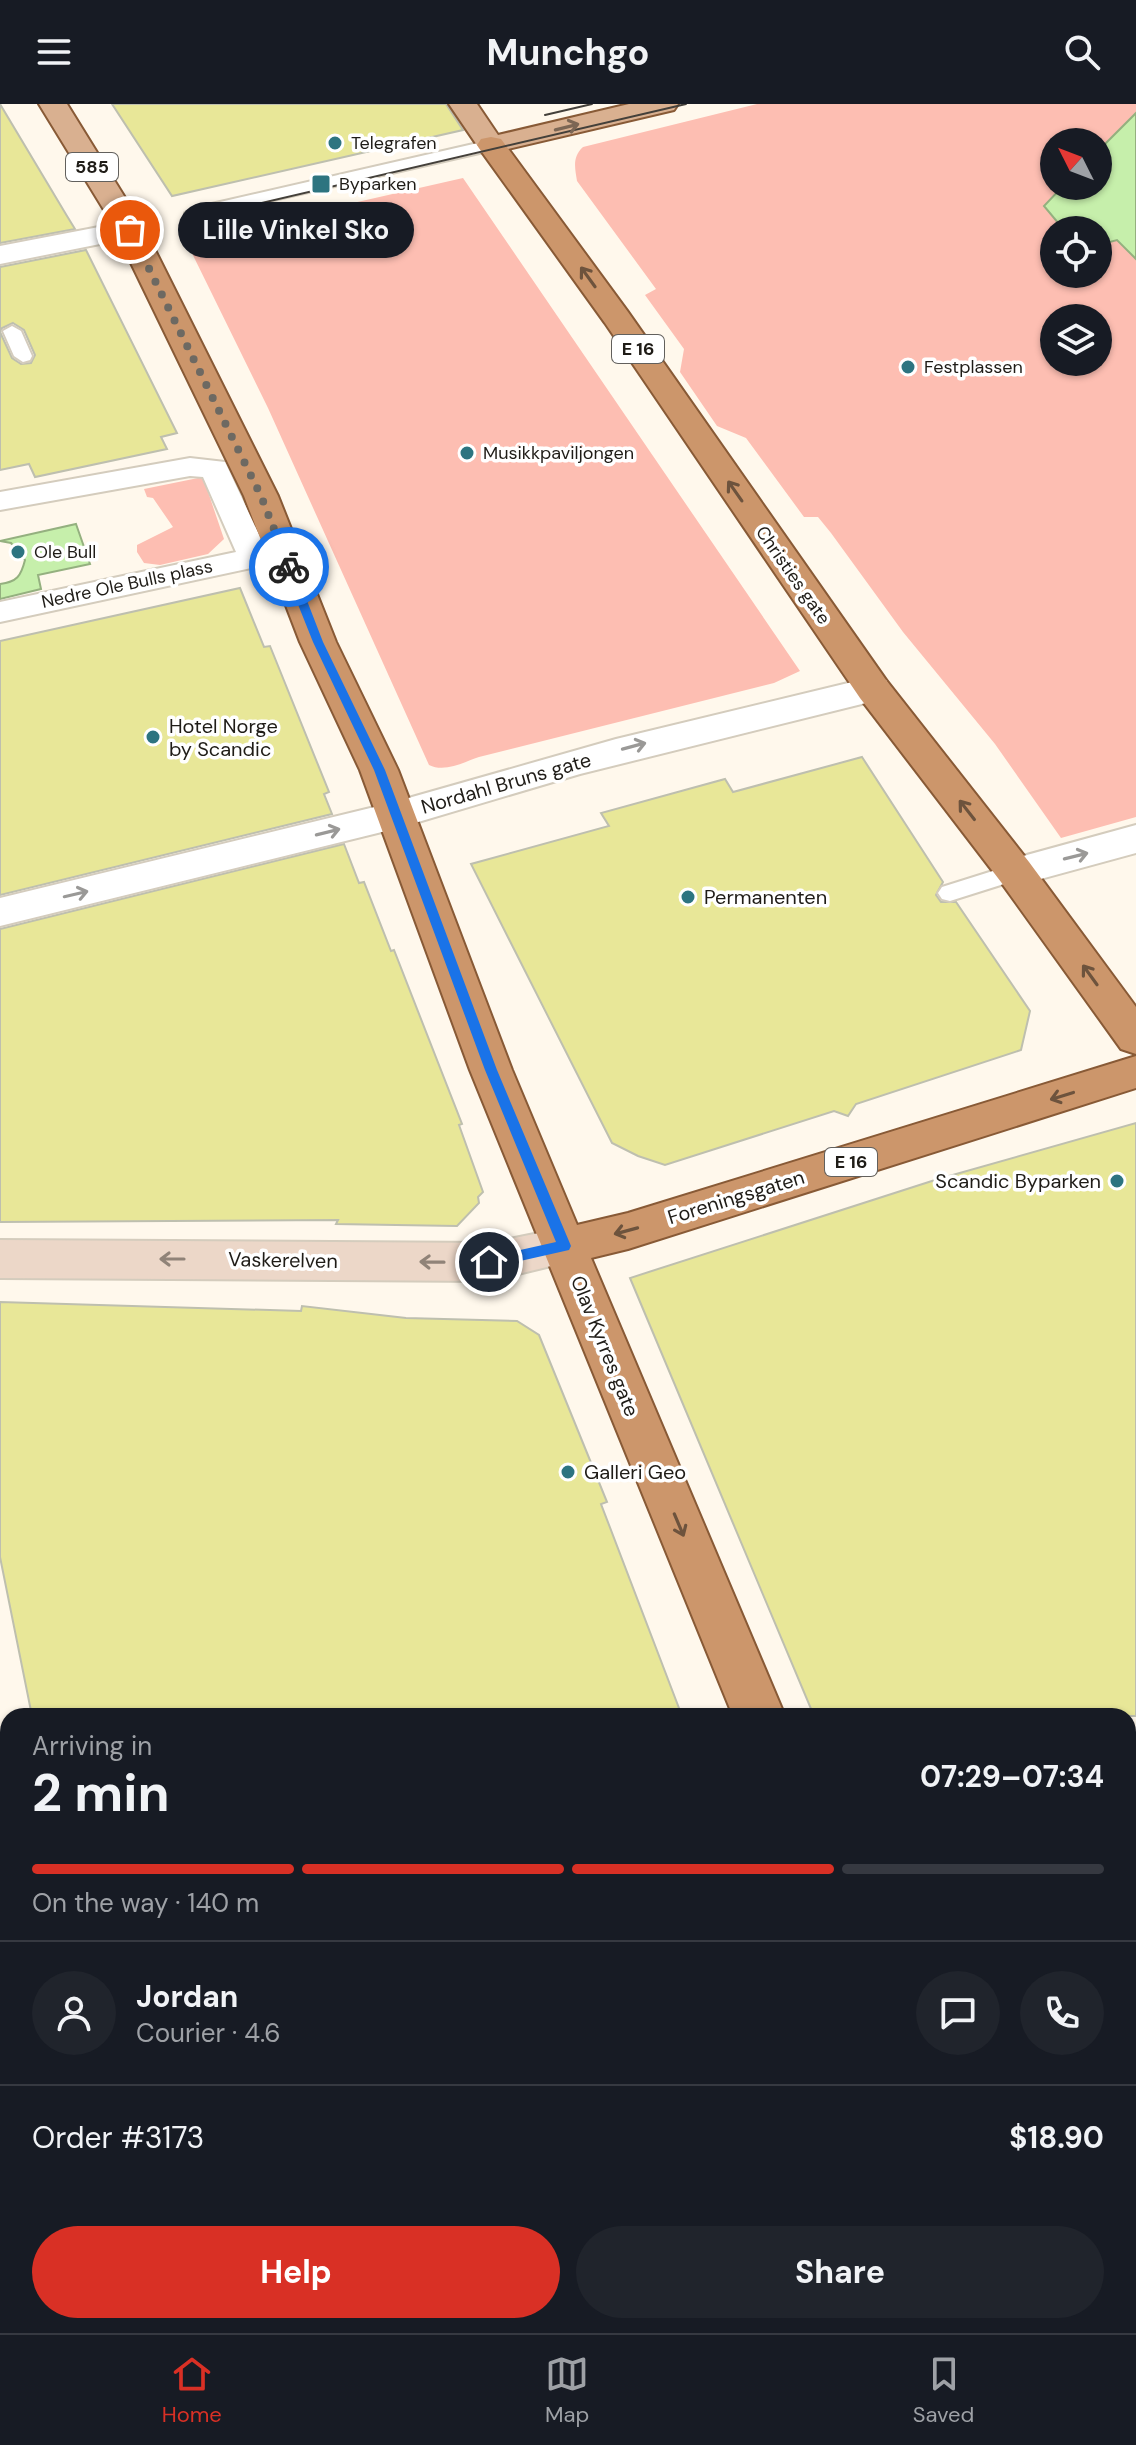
<!DOCTYPE html>
<meta charset="utf-8">
<style>
body{margin:0;font-family:"DM Sans",sans-serif;background:#20242c;color:#f1f3f6;height:100vh;display:flex;flex-direction:column;font-size:30px;white-space:nowrap}
*{box-sizing:border-box;margin:0}
p{font-size:26px;color:#9ea1a6}
.icon{flex:none;width:44px;height:44px;fill:none;stroke:currentColor;stroke-width:2;stroke-linecap:round;stroke-linejoin:round}
.map{position:relative;flex:1;overflow:hidden}
.details{position:absolute;left:0px;top:1604px;width:1136px;height:626px;display:flex;flex-direction:column;background:#171b24;border-radius:24px 24px 0 0;box-shadow:0 2px 6px #0004}
.details>*{flex:none}
.needle{width:52px;rotate:312deg}
.fabs{position:absolute;left:1040px;top:24px;display:grid;gap:16px}
.fabs a{display:grid;place-items:center;width:72px;height:72px;border-radius:50%;background:#171b24;box-shadow:0 2px 6px #0004;font-size:40px}
.pin{position:absolute;display:grid;place-items:center;width:68px;height:68px;color:#fff;margin:-34px;border:4px solid #fff;border-radius:50%;box-shadow:0 2px 8px #0007}
.courier{position:absolute;display:grid;place-items:center;width:80px;height:80px;margin:-40px;border:6px solid #1a73e8;border-radius:50%;background:#fff;color:#222;box-shadow:0 2px 10px #0007}
.bubble{position:absolute;height:56px;border-radius:28px;background:#171b24;box-shadow:0 2px 6px #0004;font-size:26px;font-weight:700;line-height:56px;text-align:center}
.head em{font-style:normal;font-weight:700}
.head div{display:flex;flex-direction:column-reverse}
.head{display:flex;align-items:center;justify-content:space-between;height:136px;padding:0 32px}
h1{font-size:52px;font-weight:700;line-height:60px}
.bar{display:grid;grid-template-columns:repeat(4,1fr);gap:12px 8px;align-content:center;height:96px;padding:0 32px}
.bar i{height:10px;border-radius:6px;background:#363941}
.bar .current{background:#d93025}
.bar p{grid-column:span 4}
.line{display:flex;align-items:center;gap:20px;padding:0 32px;border-top:2px solid #363941}
.line div{flex:1}
.round{display:grid;place-items:center;flex:none;width:84px;height:84px;border-radius:42px;background:#20242c}
.primary-button{display:flex;gap:16px;margin-top:auto;padding:16px 32px}
.primary-button a{flex:1;height:92px;border-radius:48px;background:#d93025;color:#fff;font-size:32px;font-weight:700;line-height:92px;text-align:center}
.primary-button a+a{background:#20242c;color:#f1f3f6}
header{display:flex;justify-content:space-between;align-items:center;height:104px;padding:0 32px;background:#171b24;font-size:36px;font-weight:700}
.tab-bar{display:flex;justify-content:space-around;align-items:center;height:112px;border-top:2px solid #363941;background:#171b24;font-size:22px;color:#9ea1a6}
.tab-bar a{display:grid;justify-items:center;gap:4px}
.tab-bar .current{color:#d93025}
.map>svg:first-child{display:block}
.green{fill:#fdbeb2;fill-rule:evenodd}
.water{fill:#c6efab;stroke:#94b07f;stroke-width:2}
.building{fill:#e8e798;stroke:#bebfaf;stroke-width:2;fill-rule:evenodd}
.lines{fill:none;stroke-linecap:round;stroke-linejoin:round}
.service-casing{stroke:#d4ccbd;stroke-width:4}
.pedestrian-casing{stroke:#d4ccbd;stroke-width:4}
.minor-casing{stroke:#d4ccbd;stroke-width:4}
.secondary-casing{stroke:#d4ccbd;stroke-width:4}
.primary-casing{stroke:#885a36;stroke-width:4}
.trunk-casing{stroke:#885a36;stroke-width:4}
.service{fill:#fff;fill-rule:evenodd}
.pedestrian{fill:#fff;fill-rule:evenodd}
.minor{fill:#fff;fill-rule:evenodd}
.secondary{fill:#ecd7c8;fill-rule:evenodd}
.primary{fill:#d9b090;fill-rule:evenodd}
.trunk{fill:#cc966b;fill-rule:evenodd}
.tram{stroke:#44403a;stroke-width:2}
.oneway{stroke:#7c6654}
.oneway2{stroke:#6d533d}
.oneway3{stroke:#9a9997}
.oneway4{stroke:#908378}
.route{fill:#1a73e8}
.done{stroke:#6d6962;stroke-width:8;stroke-dasharray:0 14.4}
.poi-dot{fill:#2d7480;stroke:#fff;stroke-width:3}
.labels{text-anchor:middle;dominant-baseline:central;stroke-width:7;stroke-linejoin:round;paint-order:stroke}
.far-poi-label{font-size:18px;fill:#1f1c17;stroke:#fff;text-anchor:start}
.shield{fill:#fff;stroke:#62605d;stroke-width:2}
.shield-label{font-size:18px;font-weight:bold;fill:#1f1c17}
.far-street-label{font-size:18px;fill:#1f1c17;stroke:#fff}
.poi-label{font-size:20px;fill:#1f1c17;stroke:#fff;text-anchor:start}
.street-label{font-size:20px;fill:#1f1c17;stroke:#fff}
</style>
<header><svg class="icon" aria-label="menu" viewBox="0 0 24 24"><path d="M4 6h16M4 12h16M4 18h16"/></svg>Munchgo<svg class="icon" aria-label="search" viewBox="0 0 24 24"><circle cx="10" cy="10" r="6"/><path d="M15 15l6 6"/></svg></header>
<div class="map">
<svg width="1136" height="2229" viewBox="0 0 1136 2229">
<rect width="100%" height="100%" fill="#fff8ec"/>
<path class="green" d="M 757,0 L 1136,0 L 1136,713 L 1061,734 L 995,640 L 903,528 L 831,429 L 818,413 L 804,413 L 746,334 L 717,322 L 680,268 L 684,245 L 645,191 L 656,185 L 577,77 C 575,64 572,53 583,43 ZM 1054,38 L 1098,38 L 1098,82 L 1054,82 ZM 1054,126 L 1098,126 L 1098,170 L 1054,170 ZM 1054,214 L 1098,214 L 1098,258 L 1054,258 Z
M 463,74 L 800,567 L 774,579 L 479,653 C 464,658 445,669 429,661 L 268,304 L 186,137 Z
M 203,373 L 224,435 L 208,450 L 160,461 L 144,459 L 137,448 L 137,441 L 173,423 L 153,394 L 147,393 L 144,385 Z"/>
<path class="water" d="M 1136,9 L 1136,155 L 1117,136 L 1098,141 L 1098,126 L 1064,126 L 1044,102 L 1063,82 L 1098,82 L 1098,47 Z
M 76,420 L 90,460 L 38,471 L 41,485 L 0,495 L 0,480 C 17,478 21,472 25,456 L 11,439 L 0,437 Z"/>
<path class="building" d="M 0,0 L 67,112 L 75,125 L 0,139 Z
M 112,0 L 446,0 L 463,26 L 172,92 Z
M 86,146 L 177,329 L 161,333 L 167,345 L 35,373 L 29,360 L 0,366 L 0,163 ZM 13,219 L 24,226 L 35,251 L 31,259 L 21,260 L 12,254 L 0,228 L 2,224 Z
M 240,484 L 264,543 L 270,542 L 329,688 L 324,690 L 332,710 L 0,791 L 0,537 Z
M 862,653 L 943,778 L 936,791 L 941,798 L 956,798 L 1030,907 L 1021,946 L 856,1000 L 848,1012 L 834,1007 L 665,1061 L 638,1052 L 612,1039 L 471,760 L 609,722 L 601,709 L 725,675 L 733,688 Z
M 344,740 L 359,779 L 364,778 L 391,847 L 394,846 L 462,1020 L 459,1021 L 483,1088 L 478,1093 L 479,1099 L 457,1122 L 336,1120 L 338,1116 L 0,1118 L 0,825 Z
M 1136,1019 L 1136,1612 L 814,1612 L 630,1174 L 935,1076 Z
M 0,1198 L 301,1207 L 302,1202 L 406,1214 L 517,1217 L 539,1231 L 607,1398 L 601,1400 L 682,1612 L 32,1612 L 0,1453 Z"/>
<g class="lines">
<g class="service-casing">
<path id="service" d="M 491,36 L 499,41 L 497,45 L 194,114 L 185,109 L 194,104 Z
M 12,222 L 21,227 L 32,252 L 30,256 L 23,258 L 14,252 L 3,227 Z
M 1015,760 L 1023,762 L 1026,768 L 1023,774 L 950,797 L 942,795 L 938,789 L 942,783 Z
M 991,2222 L 1027,2222 L 1030,2229 L 994,2229 Z"/>
</g>
<g class="pedestrian-casing">
<path id="pedestrian" d="M 190,354 L 225,358 L 270,454 L 265,461 L 0,518 L 0,498 L 236,448 L 203,373 L 190,372 L 0,406 L 0,388 Z"/>
</g>
<g class="minor-casing">
<path id="minor" d="M 130,117 L 140,120 L 145,126 L 140,132 L 0,160 L 0,142 Z
M 873,573 L 886,576 L 891,585 L 886,594 L 580,670 L 398,724 L 0,822 L 0,794 L 391,699 L 616,635 Z
M 1136,721 L 1136,749 L 1015,782 L 1001,778 L 996,768 L 1001,758 Z
M 0,1926 L 8,1929 L 8,2026 L 0,2022 Z
M 20,2222 L 80,2222 L 81,2229 L 21,2229 Z"/>
</g>
<g class="secondary-casing">
<path id="secondary" d="M 564,1124 L 580,1129 L 586,1142 L 580,1155 L 489,1177 L 0,1174 L 0,1136 L 489,1139 Z
M 8,2058 L 8,2116 L 0,2118 L 0,2060 Z"/>
</g>
<g class="primary-casing">
<path id="primary" d="M 39,0 L 67,0 L 145,126 L 140,132 L 130,135 L 120,132 Z
M 449,0 L 477,0 L 498,31 L 629,0 L 678,0 L 674,6 L 491,49 L 481,47 Z"/>
</g>
<g class="trunk-casing">
<path id="trunk" d="M 491,33 L 501,35 L 628,208 L 886,576 L 1029,758 L 1136,903 L 1136,950 L 1121,945 L 1001,778 L 860,594 L 605,219 L 477,41 L 481,35 Z
M 130,117 L 140,120 L 145,126 L 278,392 L 336,538 L 398,666 L 512,966 L 577,1121 L 628,1109 L 1136,952 L 1136,984 L 628,1145 L 591,1154 L 785,1612 L 733,1612 L 470,966 L 360,666 L 300,538 L 244,392 L 115,126 L 120,120 Z
M 1136,1665 L 1136,1717 L 1128,1720 L 1128,1668 Z"/>
</g>
<use href="#service" class="service"/>
<use href="#pedestrian" class="pedestrian"/>
<use href="#minor" class="minor"/>
<use href="#secondary" class="secondary"/>
<use href="#primary" class="primary"/>
<use href="#trunk" class="trunk"/>
<path class="tram" d="M 545,11 L 592,0
M 197,114 L 686,0"/>
</g>
<defs><path id="oneway-shaft" d="M-6 0H5M1.5-3L5.5 0L1.5 3" fill="none" stroke-width="1.6" stroke-linecap="round" stroke-linejoin="round" transform="scale(2)"/></defs>
<use class="oneway" href="#oneway-shaft" transform="translate(567 23) rotate(-14)"/>
<g class="oneway2">
<use href="#oneway-shaft" transform="translate(588 173) rotate(-126)"/>
<use href="#oneway-shaft" transform="translate(735 387) rotate(-125)"/>
<use href="#oneway-shaft" transform="translate(967 706) rotate(-128)"/>
<use href="#oneway-shaft" transform="translate(1090 871) rotate(-126)"/>
<use href="#oneway-shaft" transform="translate(1062 992) rotate(163)"/>
<use href="#oneway-shaft" transform="translate(626 1127) rotate(165)"/>
<use href="#oneway-shaft" transform="translate(679 1421) rotate(67)"/>
</g>
<g class="oneway3">
<use href="#oneway-shaft" transform="translate(634 642) rotate(-15)"/>
<use href="#oneway-shaft" transform="translate(328 728) rotate(-14)"/>
<use href="#oneway-shaft" transform="translate(1076 752) rotate(-14)"/>
<use href="#oneway-shaft" transform="translate(76 790) rotate(-13)"/>
</g>
<g class="oneway4">
<use href="#oneway-shaft" transform="translate(172 1155) rotate(180)"/>
<use href="#oneway-shaft" transform="translate(432 1158) rotate(-179)"/>
</g>
<path class="route" d="M 289,460 L 294,463 L 323,538 L 385,666 L 497,966 L 571,1142 L 569,1146 L 489,1164 L 482,1158 L 489,1153 L 556,1138 L 485,966 L 374,666 L 313,538 L 283,463 Z"/>
<g class="lines">
<path class="done" d="M 130,126 L 261,392 L 289,463"/>
</g>
<g class="poi-dot">
<circle cx="335" cy="39" r="8"/>
<rect x="311" y="70" width="20" height="20" rx="4"/>
<circle cx="908" cy="263" r="8"/>
<circle cx="467" cy="349" r="8"/>
<circle cx="18" cy="448" r="8"/>
<circle cx="153" cy="633" r="8"/>
<circle cx="688" cy="793" r="8"/>
<circle cx="1117" cy="1077" r="8"/>
<circle cx="568" cy="1368" r="8"/>
</g>
<g class="labels">
<g class="far-poi-label">
<text x="351" y="39">Telegrafen</text>
<text x="339" y="80">Byparken</text>
<text x="924" y="263">Festplassen</text>
<text x="483" y="349">Musikkpaviljongen</text>
<text x="34" y="448">Ole Bull</text>
</g>
<g class="shield">
<rect x="66" y="49" width="52" height="28" rx="6"/>
<rect x="612" y="231" width="52" height="28" rx="6"/>
<rect x="825" y="1044" width="52" height="28" rx="6"/>
</g>
<g class="shield-label">
<text x="92" y="63">585</text>
<text x="638" y="245">E 16</text>
<text x="851" y="1058">E 16</text>
</g>
<g class="far-street-label">
<text transform="translate(793 471) rotate(55)">Christies gate</text>
<text transform="translate(127 480) rotate(-12)">Nedre Ole Bulls plass</text>
</g>
<g class="poi-label">
<text x="169" y="622">Hotel Norge<tspan x="169" dy="23">by Scandic</tspan></text>
<text x="704" y="793">Permanenten</text>
<text x="1101" y="1077" text-anchor="end">Scandic Byparken</text>
<text x="584" y="1368">Galleri Geo</text>
</g>
<g class="street-label">
<text transform="translate(506 679) rotate(-16)">Nordahl Bruns gate</text>
<text transform="translate(736 1093) rotate(-17)">Foreningsgaten</text>
<text transform="translate(283 1156) rotate(1)">Vaskerelven</text>
<text transform="translate(605 1242) rotate(68)">Olav Kyrres gate</text>
</g>
</g>
</svg>
<div class="fabs">
<a><svg class="needle" viewBox="-14 -14 28 28"><path d="M0-13l5 13h-10z" fill="#e53935"/><path d="M0 13l5-13h-10z" fill="#9ea1a6"/></svg></a>
<a><svg class="icon" aria-label="locate" viewBox="0 0 24 24"><circle cx="12" cy="12" r="6"/><path d="M12 2v4M12 18v4M2 12h4M18 12h4"/></svg></a>
<a><svg class="icon" aria-label="layers" viewBox="0 0 24 24"><path d="M12 4l9 5-9 5-9-5zM3 14l9 5 9-5"/></svg></a>
</div>
<div class="pin" style="left:130px;top:126px;background:#ea580c"><svg class="icon" aria-label="bag" viewBox="0 0 24 24"><path d="M5 8h14l-1 12H6zM9 8a3 3 0 0 1 6 0"/></svg></div>
<div class="pin" style="left:489px;top:1158px;background:#1f2937"><svg class="icon" aria-label="home" viewBox="0 0 24 24"><path d="M3 11l9-7 9 7M6 9v11h12V9"/></svg></div>
<div class="courier" style="left:289px;top:463px"><svg class="icon" aria-label="bike" viewBox="0 0 24 24"><circle cx="6" cy="16" r="4"/><circle cx="18" cy="16" r="4"/><path d="M6 16l4-8h5l3 8M10 8l3 8H6M13 5h3"/></svg></div>
<div class="bubble" style="left:178px;top:98px;width:236px">Lille Vinkel Sko</div>
<section class="details">
<div class="head"><div><h1>2 min</h1><p>Arriving in</p></div><em>07:29–07:34</em></div>
<div class="bar"><i class="current"></i><i class="current"></i><i class="current"></i><i></i><p>On the way · 140 m</p></div>
<div class="line" style="height:144px"><a class="round"><svg class="icon" aria-label="person" viewBox="0 0 24 24"><circle cx="12" cy="8" r="4"/><path d="M4 21q1-7 8-7t8 7"/></svg></a><div><b>Jordan</b><p>Courier · 4.6</p></div><a class="round"><svg class="icon" aria-label="chat" viewBox="0 0 24 24"><path d="M4 5h16v11H9l-5 4z"/></svg></a><a class="round"><svg class="icon" aria-label="phone" viewBox="0 0 24 24"><path d="M5 4h4l2 5-3 2q2 4 5 5l2-3 5 2v4C11 20 4 13 5 4z"/></svg></a></div>
<div class="line" style="height:104px"><div>Order #3173</div><b>$18.90</b></div>
<div class="primary-button"><a>Help</a><a>Share</a></div>
</section>
</div>
<nav class="tab-bar">
<a class="current"><svg class="icon" aria-label="home" viewBox="0 0 24 24"><path d="M3 11l9-7 9 7M6 9v11h12V9"/></svg>Home</a>
<a><svg class="icon" aria-label="map" viewBox="0 0 24 24"><path d="M3 6l6-2 6 2 6-2v14l-6 2-6-2-6 2zM9 4v14M15 6v14"/></svg>Map</a>
<a><svg class="icon" aria-label="saved" viewBox="0 0 24 24"><path d="M7 4h10v16l-5-4-5 4z"/></svg>Saved</a>
</nav>
